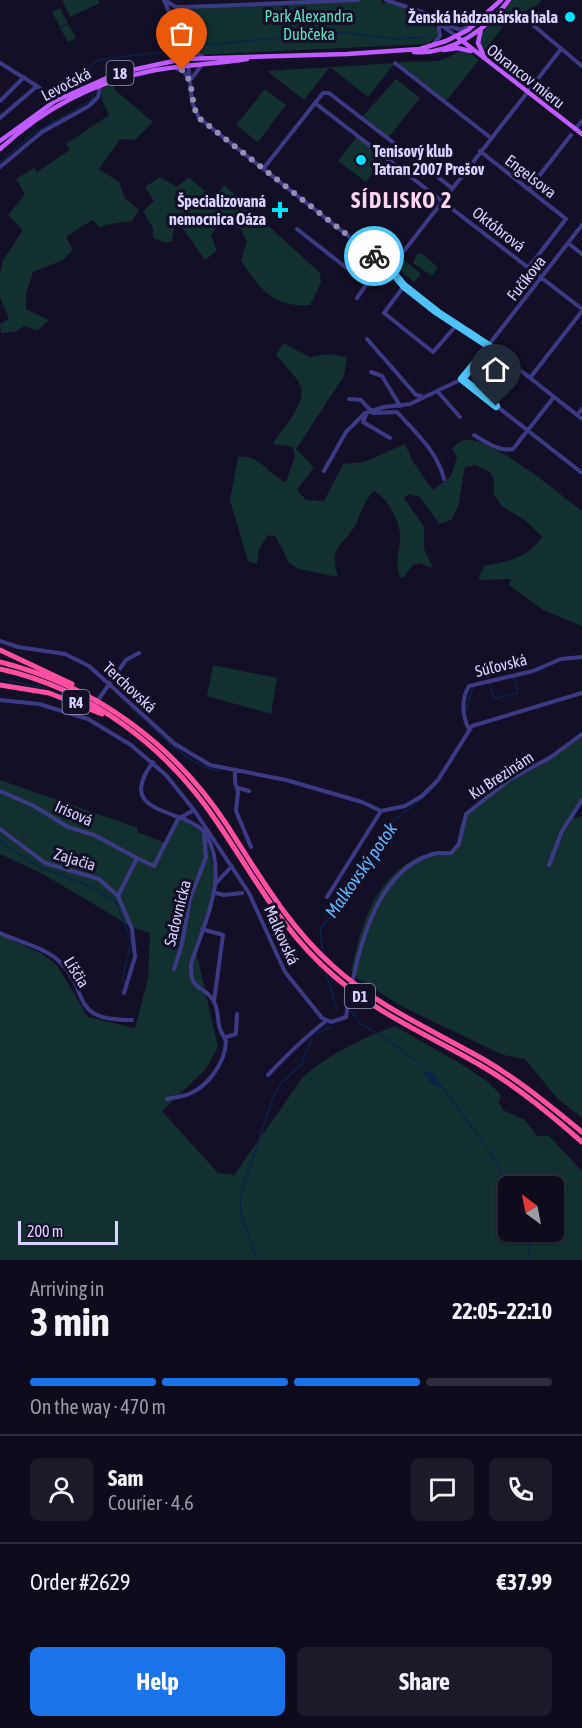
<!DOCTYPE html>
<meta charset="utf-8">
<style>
body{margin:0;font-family:"Asap Condensed",sans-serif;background:#1c1929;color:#f1f3f6;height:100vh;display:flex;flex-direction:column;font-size:22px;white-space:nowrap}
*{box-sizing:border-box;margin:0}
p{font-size:20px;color:#9b9ba3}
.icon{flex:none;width:33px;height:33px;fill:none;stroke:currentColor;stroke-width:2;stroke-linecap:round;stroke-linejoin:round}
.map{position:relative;height:1260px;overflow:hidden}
.drawer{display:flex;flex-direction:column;background:#0e0b1c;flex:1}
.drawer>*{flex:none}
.needle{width:39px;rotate:328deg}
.tools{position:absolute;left:498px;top:1176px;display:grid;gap:12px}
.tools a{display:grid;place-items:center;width:66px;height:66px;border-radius:9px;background:#0e0b1c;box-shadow:0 2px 4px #0004,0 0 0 2px #2e2b3b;font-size:30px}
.scale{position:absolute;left:18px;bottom:15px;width:100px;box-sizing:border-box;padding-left:6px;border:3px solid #d9d4ff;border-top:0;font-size:16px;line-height:21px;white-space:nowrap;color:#d9d4ff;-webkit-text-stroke:4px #130f26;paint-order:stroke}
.pin{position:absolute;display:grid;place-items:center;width:51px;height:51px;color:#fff;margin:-62px -26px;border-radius:50% 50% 50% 0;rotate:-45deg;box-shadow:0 0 6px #0007}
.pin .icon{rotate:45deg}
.courier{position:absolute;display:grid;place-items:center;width:60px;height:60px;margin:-30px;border:4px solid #4fc3f7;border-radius:50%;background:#fff;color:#222;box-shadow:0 2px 8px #0007}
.head em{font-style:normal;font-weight:700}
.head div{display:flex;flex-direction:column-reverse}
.head{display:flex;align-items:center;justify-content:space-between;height:102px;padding:0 30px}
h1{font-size:39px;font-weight:700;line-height:45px}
.bar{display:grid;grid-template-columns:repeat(4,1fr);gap:9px 6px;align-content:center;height:72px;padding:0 30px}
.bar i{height:8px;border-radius:4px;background:#2e2b3b}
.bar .active{background:#1a73e8}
.bar p{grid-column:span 4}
.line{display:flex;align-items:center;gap:15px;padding:0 30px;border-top:2px solid #2e2b3b}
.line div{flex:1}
.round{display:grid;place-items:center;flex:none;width:63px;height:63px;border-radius:9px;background:#1c1929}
.primary-button{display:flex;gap:12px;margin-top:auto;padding:12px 30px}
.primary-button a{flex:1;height:69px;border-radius:9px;background:#1a73e8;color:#fff;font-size:24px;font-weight:700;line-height:69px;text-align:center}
.primary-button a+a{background:#1c1929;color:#f1f3f6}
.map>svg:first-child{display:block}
.green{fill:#12302f;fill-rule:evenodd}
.water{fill:#0c2248}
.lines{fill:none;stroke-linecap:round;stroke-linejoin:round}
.stream{stroke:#0c2248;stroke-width:1.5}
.minor{stroke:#3d3a85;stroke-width:4}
.major{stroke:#c25bff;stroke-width:4.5}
.highway{stroke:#ff4fa3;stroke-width:5}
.done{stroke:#948fb3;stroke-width:6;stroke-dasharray:0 10.8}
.route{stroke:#4fc3f7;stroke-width:8}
.poi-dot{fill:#00e5ff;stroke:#130f26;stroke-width:2}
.labels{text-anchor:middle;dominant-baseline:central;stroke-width:6;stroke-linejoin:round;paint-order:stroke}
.shield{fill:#130f26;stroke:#9e99be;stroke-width:1.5}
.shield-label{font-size:15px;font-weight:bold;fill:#d9d4ff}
.park-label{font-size:16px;fill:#5fe0c0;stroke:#130f26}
.poi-label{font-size:16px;font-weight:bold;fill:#d9d4ff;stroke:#130f26;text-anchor:end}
.street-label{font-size:16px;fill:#d9d4ff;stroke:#130f26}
.water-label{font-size:18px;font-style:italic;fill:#62b6ff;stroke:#130f26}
.district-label{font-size:22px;font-weight:bold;letter-spacing:1.5px;fill:#ffd6f0;stroke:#130f26}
</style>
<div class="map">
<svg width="582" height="1260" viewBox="0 0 582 1260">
<rect width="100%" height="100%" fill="#130f26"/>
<path class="green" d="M 62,0 L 98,0 L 100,3 L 70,17 Z
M 301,0 L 382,0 L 382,3 L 395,3 L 432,25 L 438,29 L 438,35 L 428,44 L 199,55 L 183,43 L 176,27 L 186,7 Z
M 513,0 L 542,0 L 536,6 L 509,19 L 485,50 L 479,43 L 480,35 Z
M 60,8 L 68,23 L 60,27 L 52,12 Z
M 68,24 L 76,38 L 68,42 L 60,28 Z
M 466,50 L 479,60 L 446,101 L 398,63 C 410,60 424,63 436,61 C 449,59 456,52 466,50 Z
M 395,63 L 368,97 L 330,67 L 304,100 L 267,71 Z
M 396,79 L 420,98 L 388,138 L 362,117 Z
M 114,84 L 115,90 L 153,122 L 135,140 L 120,139 L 99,169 L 119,182 L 125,198 L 139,210 L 132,221 L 104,225 L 101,228 L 92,220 L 66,237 L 73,250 L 63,260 L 33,272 L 26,293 L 26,309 L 49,320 L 38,330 L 24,326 L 15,332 L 1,333 L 0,324 L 9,319 L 0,297 L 0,273 L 3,260 L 23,230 L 8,215 L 25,194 L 16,179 L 34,168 L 37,172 L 70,150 L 66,144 L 109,115 L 101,98 L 100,89 Z
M 265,89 L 286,105 L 258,142 L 236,125 Z
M 357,137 L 384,158 L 366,182 L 338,161 Z
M 160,177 L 177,187 L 189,177 L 213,199 L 224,185 L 320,273 L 321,283 L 310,305 C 274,308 259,289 241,260 L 247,242 L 241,229 L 220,223 L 211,235 L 217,251 L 205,260 L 176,219 L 172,241 L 166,243 L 153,238 L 153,228 L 143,211 L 154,201 L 145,187 Z
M 421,253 L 438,267 L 432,276 L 413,263 L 417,254 Z
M 404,260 L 421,274 L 414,282 L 397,268 Z
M 283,343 L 310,357 L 329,354 L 347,357 L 344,376 L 296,449 L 314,467 L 297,490 L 306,500 L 324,501 L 343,464 L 364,462 L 405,444 L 413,462 L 433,490 L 451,476 L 457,457 L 452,449 C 456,444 460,440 467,440 C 495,439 559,494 582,511 L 582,626 L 543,610 L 509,585 L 511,579 L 478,580 L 484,566 C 507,562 528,558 542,537 L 526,521 L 502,506 L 494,495 L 494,479 L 490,472 L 476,465 L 465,467 L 458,507 L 451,520 L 439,524 L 420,497 L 409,494 L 404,498 L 424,527 L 424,549 L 433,568 L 419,563 L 413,565 L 403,578 L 400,577 C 394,559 401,551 400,534 C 399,519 387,498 374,491 C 364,501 362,511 356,524 C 343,548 328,544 338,577 L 299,569 L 289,563 L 276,537 L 268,535 L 259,549 L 257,564 L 248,561 L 230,500 L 238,457 C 260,453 267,475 286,482 L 295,457 L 293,447 L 273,444 C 281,427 312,402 298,381 C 292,372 283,364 276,355 Z
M 213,665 L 277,678 L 271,714 L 207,696 Z
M 582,733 L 582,802 L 573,819 L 582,816 L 582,1118 L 557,1098 L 525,1059 L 503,1055 L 403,1007 L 358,979 L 351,970 C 362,925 371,885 414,859 C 425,853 443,852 455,850 C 458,840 459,826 464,818 C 479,793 513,781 537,767 C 553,758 565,743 582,733 Z
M 0,780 L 138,828 L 137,832 L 165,843 L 176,819 L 191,823 L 206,836 L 215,875 L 210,903 L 195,947 L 218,1047 L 206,1069 L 162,1111 L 218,1173 L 234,1175 L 303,1077 C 329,1054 362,1038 395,1026 L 461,1064 L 488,1082 L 501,1095 L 499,1102 L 503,1110 L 525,1120 L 537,1136 L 549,1136 L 582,1171 L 582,1260 L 0,1260 L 0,935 L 41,953 L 57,965 L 88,1017 L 135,1028 L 148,978 L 150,933 L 132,927 L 43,874 L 0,854 ZM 508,1186 L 554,1186 L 554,1232 L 508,1232 Z"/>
<path class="water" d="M 427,1071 L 432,1072 L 444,1089 L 431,1083 L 423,1072 Z"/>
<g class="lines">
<path class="stream" d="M 196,46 L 338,32 L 397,39 L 427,37
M 90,73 L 89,68 L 98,60 L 175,50
M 0,162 L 33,134 L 92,100 L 93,93
M 0,679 L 44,688
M 489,683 L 494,699 L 518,693 L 514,679 L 516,677 L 541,670
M 131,708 C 159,731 182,762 218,771
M 465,713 L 473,687
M 0,841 L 39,867 L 83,883 L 116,902 L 131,941 L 122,982
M 323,954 L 320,929 L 336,909 L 391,823 L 430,792 L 454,759
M 325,970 L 337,1009
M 351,1011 L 357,1018
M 358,1022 L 387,1039 L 419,1063 L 419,1067
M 316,1034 L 331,1027
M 444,1089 L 489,1151 L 510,1186
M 528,1232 L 530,1260
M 257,1260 L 241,1215 L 240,1196 L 273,1098 L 282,1082 L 301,1065 L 312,1038"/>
<path class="minor" d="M 164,0 L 187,53 L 192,102 L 199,118 L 390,269 C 411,294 441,320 472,332 L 582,419
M 386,0 L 425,13 L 456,36
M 166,1 L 176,7 L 185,7 L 358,0
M 515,10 L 582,66
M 170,13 L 176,14 L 185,8
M 444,24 L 461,30 L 472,24
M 433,44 L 440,36 L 438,22
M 187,47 L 203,57
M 0,63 L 37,86 L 56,101
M 395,63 L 491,138
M 177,69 L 183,71 L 189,79
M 192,78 L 201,66
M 0,101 L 24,77
M 315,103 L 582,309
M 0,118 L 37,86
M 575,129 L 582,121
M 480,151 L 566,219 L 529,267
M 0,167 L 42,132 L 89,106 L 98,97 L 100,86
M 263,169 L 323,93 L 329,93 L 452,188
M 529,189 L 571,135
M 297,229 L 362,280 L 372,275
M 568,243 L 582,254
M 390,269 L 561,49
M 404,286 L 384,313 L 433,352 L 456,326
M 357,298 L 382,262
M 367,339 L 416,395 L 421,396
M 371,372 L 382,376 L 400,406
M 530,378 L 582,311
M 462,379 L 582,473
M 438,392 L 460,417
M 349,399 L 361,400 L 371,411
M 372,410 L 373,413 L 397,412 C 416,433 437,451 444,479
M 366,415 L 363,422 L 390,438
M 577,415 L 582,409
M 474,435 C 485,442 500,452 513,449 L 554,397
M 324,471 L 346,432 L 365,413 L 384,407 L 410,404 L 462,379 L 582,225
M 0,641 L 18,647 L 65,654 L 89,666 L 175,744 L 210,765 L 286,780 L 362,802 L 381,811 L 405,806 L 422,796 L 438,780 L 472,726 L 582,693
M 0,700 L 39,704 L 88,719 L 131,745 L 166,775 L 194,810 L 249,893 L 285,972 L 322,1018 L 331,1022 L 346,1017 C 355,964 371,871 433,854 C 439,852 445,854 451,853 L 459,844 L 466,814 L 509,780 L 551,757 L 582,734
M 96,703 L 126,660 L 139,653
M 469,729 C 462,716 461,699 469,686 L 533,671 L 561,659 L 582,657
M 153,762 C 111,818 191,807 207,836 C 229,878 204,923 191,964 C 190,995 205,983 214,1002 C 219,1011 217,1021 220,1029 C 222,1035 225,1037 226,1042 C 225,1062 209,1085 191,1093 C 184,1097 175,1097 167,1099
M 235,770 L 235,782 L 238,792 L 236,811 L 251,847
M 238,788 L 249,791
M 0,791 L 34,806 L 68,827 L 94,835 L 137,858
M 0,829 L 45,863 L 99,879 L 118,896 L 132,929 L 135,957 L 124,993
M 549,865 L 562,831 L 582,800
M 216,883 L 232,866
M 216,893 L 224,895 L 242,893
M 118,896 L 137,858 L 154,866 L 178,819 L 194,810
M 327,897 L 381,811
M 202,929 L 223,935 L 214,1001
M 0,933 C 19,942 44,947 59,961 C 92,993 67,1020 132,1020
M 174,969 L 182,944 L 190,899 L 206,857 L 204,836
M 226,1037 L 236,1034 L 237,1014
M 268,1075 C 286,1056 304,1038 326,1021"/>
<path class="major" d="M 481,29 L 478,43 L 485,58
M 456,36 L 582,134
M 444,50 L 457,48 L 471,51
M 414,52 C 452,55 488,28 509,0
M 0,141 L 55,101 L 118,73 L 183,59 L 347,54 L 420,49 L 446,41 L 468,30 L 501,0
M 0,149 C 42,110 94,82 151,71 C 183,65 215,64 247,59"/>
<path class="highway" d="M 0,650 L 72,684
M 0,662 C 95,686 173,743 227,825 C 259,875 288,926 333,966 C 377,1006 432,1030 483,1059 C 519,1080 550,1106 582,1132
M 0,669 C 90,689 166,746 217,822 C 254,876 283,933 334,976 C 379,1015 434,1038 485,1068 C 520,1089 551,1115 582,1142
M 0,685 L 49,693 L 102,714"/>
</g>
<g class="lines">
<path class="done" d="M 182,70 C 196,83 189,103 199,118 L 374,256"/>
<path class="route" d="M 374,256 L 390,269 L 404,286 L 437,312 L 489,346 L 462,379 L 496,406"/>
</g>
<g class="poi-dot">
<circle cx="570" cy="17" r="6"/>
<circle cx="361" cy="160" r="6"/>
<path d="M277 201h6v6h6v6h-6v6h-6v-6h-6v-6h6z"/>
</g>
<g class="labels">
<g class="shield">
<rect x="106.5" y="61" width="27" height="24" rx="4.5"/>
<rect x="62.5" y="690" width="27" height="24" rx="4.5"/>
<rect x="345" y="984" width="30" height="24" rx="4.5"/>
</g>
<g class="shield-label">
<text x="120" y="73">18</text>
<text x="76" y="702">R4</text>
<text x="360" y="996">D1</text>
</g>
<g class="park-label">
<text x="309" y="16">Park Alexandra<tspan x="309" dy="18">Dubčeka</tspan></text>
</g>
<g class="poi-label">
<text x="558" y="17">Ženská hádzanárska hala</text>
<text x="373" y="151" text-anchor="start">Tenisový klub<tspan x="373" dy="18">Tatran 2007 Prešov</tspan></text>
<text x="266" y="201">Špecializovaná<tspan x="266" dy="18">nemocnica Oáza</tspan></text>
</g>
<g class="street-label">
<text transform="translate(526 76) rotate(38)">Obrancov mieru</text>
<text transform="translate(66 84) rotate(-27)">Levočská</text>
<text transform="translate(531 176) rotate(38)">Engelsova</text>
<text transform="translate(499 229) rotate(38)">Októbrová</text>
<text transform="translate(526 278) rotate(-52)">Fučíkova</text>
<text transform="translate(501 665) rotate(-14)">Súľovská</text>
<text transform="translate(130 687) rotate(43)">Terchovská</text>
<text transform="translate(501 775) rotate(-33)">Ku Brezinám</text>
<text transform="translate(74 813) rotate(24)">Irisová</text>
<text transform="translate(75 859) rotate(17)">Zajačia</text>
<text transform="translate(177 913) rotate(-76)">Sadovnícka</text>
<text transform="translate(282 935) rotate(66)">Malkovská</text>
<text transform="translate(77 972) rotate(58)">Líščia</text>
</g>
<g class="water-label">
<text transform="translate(361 870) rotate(-55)">Malkovský potok</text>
</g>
<g class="district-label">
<text x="402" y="200">SÍDLISKO 2</text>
</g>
</g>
</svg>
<div class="tools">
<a><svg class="needle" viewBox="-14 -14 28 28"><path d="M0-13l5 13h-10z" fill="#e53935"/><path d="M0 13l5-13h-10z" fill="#9b9ba3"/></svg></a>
</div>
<div class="scale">200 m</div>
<div class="pin" style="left:182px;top:70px;background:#ea580c"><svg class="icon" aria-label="bag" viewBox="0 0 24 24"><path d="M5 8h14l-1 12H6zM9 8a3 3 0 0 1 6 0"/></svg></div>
<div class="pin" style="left:496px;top:406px;background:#1f2937"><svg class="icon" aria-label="home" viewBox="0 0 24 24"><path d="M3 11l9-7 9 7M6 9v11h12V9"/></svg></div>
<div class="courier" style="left:374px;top:256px"><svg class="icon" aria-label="bike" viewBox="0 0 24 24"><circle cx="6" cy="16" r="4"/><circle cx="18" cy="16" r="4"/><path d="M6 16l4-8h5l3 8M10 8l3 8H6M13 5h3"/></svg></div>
</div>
<section class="drawer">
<div class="head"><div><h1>3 min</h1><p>Arriving in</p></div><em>22:05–22:10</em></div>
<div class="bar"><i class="active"></i><i class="active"></i><i class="active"></i><i></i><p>On the way · 470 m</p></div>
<div class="line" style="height:108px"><a class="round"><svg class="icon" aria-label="person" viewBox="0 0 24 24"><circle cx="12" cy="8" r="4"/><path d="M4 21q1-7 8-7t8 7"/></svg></a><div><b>Sam</b><p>Courier · 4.6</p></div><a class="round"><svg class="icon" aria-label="chat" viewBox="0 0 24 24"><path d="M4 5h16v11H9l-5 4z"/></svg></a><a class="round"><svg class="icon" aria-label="phone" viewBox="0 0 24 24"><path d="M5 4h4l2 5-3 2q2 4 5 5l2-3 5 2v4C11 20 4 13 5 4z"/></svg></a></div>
<div class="line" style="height:78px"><div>Order #2629</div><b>€37.99</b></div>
<div class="primary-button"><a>Help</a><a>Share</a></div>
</section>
